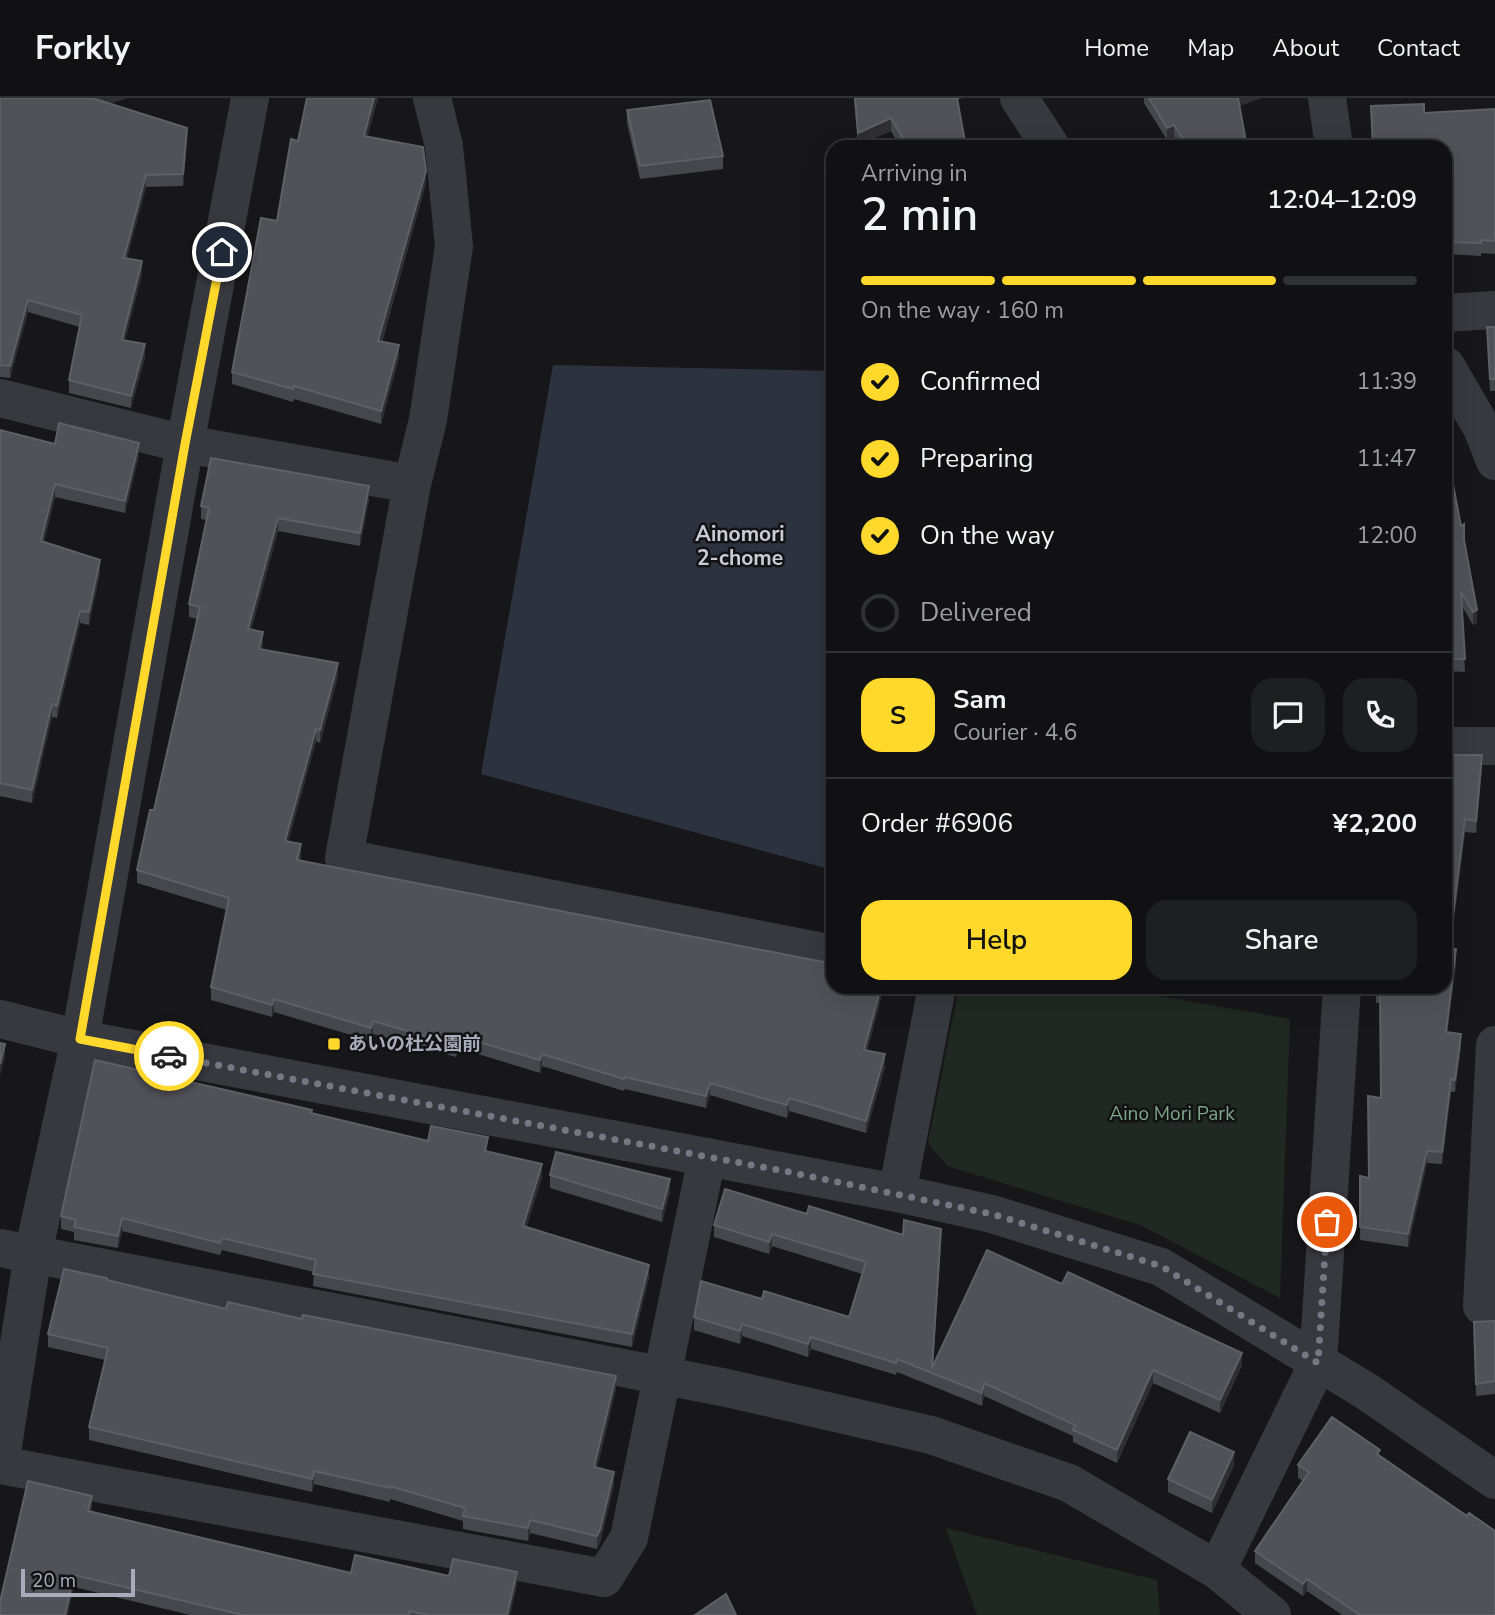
<!DOCTYPE html>
<meta charset="utf-8">
<style>
body{margin:0;font-family:"Nunito Sans","Noto Sans JP",sans-serif;background:#1e1f21;color:#f1f3f6;height:100vh;display:flex;flex-direction:column;font-size:26px;white-space:nowrap}
*{box-sizing:border-box;margin:0}
p{font-size:23px;color:#9c9da0}
.icon{flex:none;width:38px;height:38px;fill:none;stroke:currentColor;stroke-width:2;stroke-linecap:round;stroke-linejoin:round}
.map{position:relative;flex:1;overflow:hidden}
.details{position:absolute;left:826px;top:42px;width:626px;height:854px;display:flex;flex-direction:column;background:#111113;border-radius:21px;box-shadow:0 7px 28px #0002,0 0 0 2px #303133}
.details>*{flex:none}
.scale{position:absolute;left:21px;bottom:18px;width:114px;box-sizing:border-box;padding-left:7px;border:4px solid #a8abba;border-top:0;font-size:19px;line-height:24px;white-space:nowrap;color:#a8abba;-webkit-text-stroke:5px #121214;paint-order:stroke}
.pin{position:absolute;display:grid;place-items:center;width:60px;height:60px;color:#fff;margin:-30px;border:4px solid #fff;border-radius:50%;box-shadow:0 2px 7px #0007}
.courier{position:absolute;display:grid;place-items:center;width:70px;height:70px;margin:-35px;border:5px solid #fed82a;border-radius:50%;background:#fff;color:#222;box-shadow:0 2px 9px #0007}
.headline em{font-style:normal;font-weight:600}
.headline div{display:flex;flex-direction:column-reverse}
.headline{display:flex;align-items:center;justify-content:space-between;height:119px;padding:0 35px}
h1{font-size:46px;font-weight:600;line-height:52px}
.bar{display:grid;grid-template-columns:repeat(4,1fr);gap:10px 7px;align-content:center;height:84px;padding:0 35px}
.bar i{height:9px;border-radius:5px;background:#303133}
.bar .on{background:#fed82a}
.bar p{grid-column:span 4}
.line{display:flex;align-items:center;gap:18px;padding:0 35px;border-top:2px solid #303133}
.line div{flex:1}
.round{display:grid;place-items:center;flex:none;width:74px;height:74px;border-radius:21px;background:#1e1f21}
ol{padding:0 35px;list-style:none}
li{display:flex;align-items:center;gap:21px;height:77px}
li p{margin-inline-start:auto}
li .icon{padding:7px;border-radius:50%;background:#fed82a;color:#111;stroke-width:4}
li:last-child{color:#9c9da0}
li i{width:38px;height:38px;border:4px solid #303133;border-radius:50%}
.cta{display:flex;gap:14px;margin-top:auto;padding:14px 35px}
.cta a{flex:1;height:80px;border-radius:21px;background:#fed82a;color:#111;font-size:28px;font-weight:600;line-height:80px;text-align:center}
.cta a+a{background:#1e1f21;color:#f1f3f6}
header{display:flex;align-items:center;gap:42px;box-sizing:border-box;height:98px;padding:0 35px;background:#111113;border-bottom:2px solid #303133}
header strong{font-size:33px}
nav{display:flex;gap:38px;margin-inline-start:auto;font-size:24px}
.map>svg:first-child{display:block}
.green{fill:#1f2821}
.water{fill:#2c333e}
.lines{fill:none;stroke-linecap:round;stroke-linejoin:round}
.minor{stroke:#38383f;stroke-width:38}
.tertiary{stroke:#38383f;stroke-width:38}
.wall{fill:#46474c}
.shaded-wall{fill:#2f2f33}
.building{fill:#515158;stroke:#5e5f67;stroke-width:2}
.done{stroke:#757782;stroke-width:7;stroke-dasharray:0 12.6}
.route{stroke:#fed82a;stroke-width:9}
.poi-dot{fill:#fed82a;stroke:#121214;stroke-width:2.5}
.labels{text-anchor:middle;dominant-baseline:central;stroke-width:5;stroke-linejoin:round;paint-order:stroke}
.poi-label{font-size:19px;font-weight:bold;fill:#a8abba;stroke:#121214;text-anchor:start}
.park-label{font-size:19px;fill:#7ea687;stroke:#121214}
.neighbourhood-label{font-size:21px;font-weight:bold;fill:#cacbd6;stroke:#121214}
</style>
<header>
<strong>Forkly</strong>
<nav><a>Home</a><a>Map</a><a>About</a><a>Contact</a></nav>
</header>
<div class="map">
<svg width="1495" height="1517" viewBox="0 0 1495 1517">
<rect width="100%" height="100%" fill="#171719"/>
<path class="green" d="M 959,889 L 1109,889 L 1290,921 L 1280,1200 L 1140,1127 L 947,1068 L 928,1045 Z
M 946,1430 L 1157,1482 L 1160,1517 L 977,1517 Z"/>
<path class="water" d="M 553,267 L 833,273 L 833,772 L 481,676 Z"/>
<g class="lines">
<path class="minor" d="M 432,0 L 444,48 L 454,148 L 428,322 L 412,386 L 344,760 L 833,856
M 1019,0 L 1051,49
M 1327,0 L 1334,49
M 1446,215 L 1495,212
M 1446,268 L 1482,330 L 1495,363
M 0,300 L 185,346 L 412,386
M 1446,648 L 1495,648
M 1495,947 L 1482,1208 L 1495,1208
M 897,1095 L 937,889
M 0,1150 L 727,1290 L 931,1337 L 1069,1385 L 1217,1472 L 1272,1517
M 0,1367 L 604,1480 L 629,1440 L 707,1059
M 0,1367 L 33,1156 L 80,941
M 1217,1472 L 1318,1265 L 1342,889"/>
<path class="tertiary" d="M 0,921 L 80,941 L 897,1095 L 992,1116 L 1161,1169 L 1366,1293 L 1495,1382
M 80,941 L 185,346 L 250,0"/>
</g>
<path class="wall" d="M 0,0 L 110,6 L 187,42 L 183,88 L 146,89 L 127,160 L 142,176 L 125,242 L 145,259 L 131,310 L 69,295 L 69,282 L 80,229 L 28,214 L 10,280 L 0,279 Z
M 378,0 L 367,39 L 426,85 L 382,244 L 399,259 L 381,326 L 294,301 L 293,304 L 232,286 L 232,274 L 277,123 L 298,43 Z
M 854,0 L 962,0 L 957,2 L 966,49 L 900,49 L 891,33 L 858,47 Z
M 1144,0 L 1261,0 L 1239,8 L 1247,49 L 1180,49 L 1174,39 L 1167,42 L 1144,5 Z
M 1371,8 L 1424,15 L 1495,11 L 1495,156 L 1481,155 L 1481,158 L 1446,156 L 1446,49 L 1372,49 Z
M 627,12 L 723,58 L 723,71 L 640,81 L 627,25 Z
M 1487,229 L 1495,229 L 1495,293 L 1490,293 Z
M 0,332 L 55,346 L 139,357 L 125,415 L 55,399 L 44,444 L 100,474 L 89,527 L 80,525 L 57,620 L 52,619 L 32,705 L 0,698 Z
M 1446,350 L 1464,442 L 1477,525 L 1473,527 L 1462,508 L 1465,574 L 1446,573 Z
M 369,401 L 360,448 L 278,433 L 251,532 L 263,546 L 262,552 L 338,578 L 320,645 L 316,643 L 288,744 L 301,759 L 300,762 L 833,889 L 884,889 L 867,953 L 885,969 L 866,1035 L 789,1013 L 787,1020 L 710,997 L 706,1010 L 625,991 L 624,993 L 542,968 L 540,975 L 458,950 L 456,959 L 373,936 L 371,943 L 274,914 L 272,919 L 211,902 L 211,889 L 227,812 L 137,785 L 137,772 L 154,712 L 197,521 L 189,519 L 189,506 L 207,422 L 201,421 L 201,408 Z
M 1446,657 L 1482,670 L 1476,735 L 1465,734 L 1450,850 L 1456,864 L 1447,935 L 1461,949 L 1455,994 L 1451,994 L 1442,1066 L 1427,1065 L 1408,1149 L 1360,1142 L 1360,1078 L 1369,1080 L 1381,1000 L 1380,905 L 1376,905 L 1376,889 Z
M 312,1016 L 428,1043 L 488,1053 L 542,1079 L 526,1129 L 649,1179 L 632,1249 L 313,1188 L 314,1174 L 222,1152 L 220,1157 L 122,1133 L 118,1150 L 74,1142 L 74,1134 L 61,1131 L 61,1118 Z
M 550,1077 L 670,1093 L 662,1124 L 550,1090 Z
M 807,1116 L 903,1137 L 941,1144 L 933,1268 L 1242,1267 L 1220,1315 L 1153,1285 L 1117,1365 L 1073,1344 L 1073,1338 L 984,1298 L 982,1308 L 897,1274 L 896,1277 L 811,1251 L 808,1259 L 742,1238 L 740,1246 L 694,1232 L 694,1219 L 762,1201 L 849,1219 L 862,1176 L 772,1148 L 769,1156 L 714,1139 L 714,1127 Z
M 107,1182 L 226,1211 L 302,1221 L 616,1291 L 597,1370 L 614,1387 L 600,1445 L 597,1451 L 530,1435 L 528,1443 L 463,1431 L 463,1423 L 390,1401 L 390,1404 L 314,1386 L 312,1394 L 89,1342 L 89,1329 L 105,1262 L 48,1249 L 48,1236 Z
M 1495,1223 L 1495,1296 L 1476,1298 L 1474,1224 Z
M 1380,1358 L 1495,1517 L 1342,1517 L 1307,1493 L 1303,1498 L 1255,1465 L 1255,1453 L 1303,1383 L 1298,1380 L 1298,1367 Z
M 1234,1367 L 1212,1415 L 1168,1394 L 1168,1381 Z
M 92,1410 L 91,1413 L 351,1475 L 449,1478 L 517,1486 L 510,1517 L 190,1517 L 74,1489 L 0,1517 Z"/>
<path class="shaded-wall" d="M 90,0 L 128,0 L 90,12 Z
M 374,0 L 378,0 L 364,51 L 364,38 Z
M 1237,0 L 1261,0 L 1237,9 Z
M 891,20 L 891,33 L 858,47 L 858,35 Z
M 1174,27 L 1174,39 L 1167,42 L 1167,30 Z
M 187,30 L 187,42 L 183,88 L 183,76 Z
M 426,73 L 426,85 L 378,256 L 378,243 Z
M 146,77 L 146,89 L 124,172 L 124,160 Z
M 142,163 L 142,176 L 122,254 L 122,242 Z
M 28,202 L 28,214 L 10,280 L 10,268 Z
M 145,246 L 145,259 L 131,310 L 131,298 Z
M 399,247 L 399,259 L 381,326 L 381,313 Z
M 139,345 L 139,357 L 125,415 L 125,403 Z
M 55,386 L 55,399 L 41,455 L 41,443 Z
M 369,388 L 369,401 L 360,448 L 360,435 Z
M 278,420 L 278,433 L 248,544 L 248,531 Z
M 100,462 L 100,474 L 89,527 L 89,514 Z
M 1477,512 L 1477,525 L 1473,527 L 1473,514 Z
M 80,513 L 80,525 L 57,620 L 57,608 Z
M 263,534 L 263,546 L 259,564 L 259,551 Z
M 338,565 L 338,578 L 320,645 L 320,632 Z
M 52,606 L 52,619 L 32,705 L 32,692 Z
M 316,631 L 316,643 L 285,756 L 285,743 Z
M 1482,657 L 1482,670 L 1476,735 L 1476,723 Z
M 1465,721 L 1465,734 L 1449,863 L 1449,850 Z
M 301,746 L 301,759 L 297,774 L 297,762 Z
M 1456,851 L 1456,864 L 1446,947 L 1446,934 Z
M 881,889 L 884,889 L 864,965 L 864,952 Z
M 274,901 L 274,914 L 272,919 L 272,907 Z
M 373,923 L 373,936 L 371,943 L 371,930 Z
M 1461,936 L 1461,949 L 1455,994 L 1455,982 Z
M 458,938 L 458,950 L 456,959 L 456,947 Z
M 5,946 L 5,959 L 0,978 L 0,966 Z
M 542,956 L 542,968 L 540,975 L 540,962 Z
M 885,956 L 885,969 L 866,1035 L 866,1023 Z
M 1451,981 L 1451,994 L 1442,1066 L 1442,1054 Z
M 710,985 L 710,997 L 706,1010 L 706,998 Z
M 789,1000 L 789,1013 L 787,1020 L 787,1007 Z
M 1427,1053 L 1427,1065 L 1408,1149 L 1408,1136 Z
M 542,1066 L 542,1079 L 523,1141 L 523,1128 Z
M 670,1081 L 670,1093 L 662,1124 L 662,1111 Z
M 122,1120 L 122,1133 L 118,1150 L 118,1138 Z
M 941,1131 L 941,1144 L 932,1275 Z
M 772,1136 L 772,1148 L 769,1156 L 769,1144 Z
M 649,1167 L 649,1179 L 632,1249 L 632,1236 Z
M 742,1226 L 742,1238 L 740,1246 L 740,1233 Z
M 811,1239 L 811,1251 L 808,1259 L 808,1246 Z
M 1242,1255 L 1242,1267 L 1220,1315 L 1220,1302 Z
M 1153,1272 L 1153,1285 L 1117,1365 L 1117,1352 Z
M 616,1278 L 616,1291 L 594,1383 L 594,1369 Z
M 984,1285 L 984,1298 L 982,1308 L 982,1295 Z
M 1234,1354 L 1234,1367 L 1212,1415 L 1212,1402 Z
M 314,1373 L 314,1386 L 312,1394 L 312,1381 Z
M 614,1374 L 614,1387 L 600,1445 L 597,1451 L 597,1438 Z
M 92,1398 L 92,1410 L 88,1425 L 88,1413 Z
M 530,1422 L 530,1435 L 528,1443 L 528,1430 Z
M 517,1474 L 517,1486 L 510,1517 L 507,1517 Z
M 74,1477 L 74,1489 L 68,1517 L 65,1517 Z
M 1307,1481 L 1307,1493 L 1303,1498 L 1303,1486 Z"/>
<path class="building" d="M 0,0 L 92,0 L 187,30 L 183,76 L 146,77 L 124,160 L 142,163 L 122,242 L 145,246 L 131,298 L 69,282 L 82,217 L 28,202 L 10,268 L 0,267 Z
M 307,0 L 374,0 L 364,38 L 423,49 L 426,73 L 378,243 L 399,247 L 381,313 L 294,288 L 293,291 L 232,274 L 261,120 L 277,123 L 291,41 L 298,43 Z
M 855,0 L 957,0 L 966,49 L 908,49 L 891,20 L 858,35 Z
M 1149,0 L 1238,0 L 1247,49 L 1188,49 L 1174,27 L 1167,30 Z
M 710,2 L 723,58 L 640,68 L 627,12 Z
M 1424,6 L 1424,15 L 1495,11 L 1495,143 L 1481,142 L 1481,145 L 1446,144 L 1446,49 L 1373,49 L 1371,8 Z
M 1487,229 L 1495,229 L 1495,281 L 1490,281 Z
M 59,325 L 139,345 L 125,403 L 55,386 L 41,443 L 100,462 L 89,514 L 80,513 L 57,608 L 52,606 L 32,692 L 0,685 L 0,332 L 55,346 Z
M 1446,350 L 1461,428 L 1464,426 L 1464,442 L 1477,512 L 1473,514 L 1461,494 L 1465,561 L 1446,561 Z
M 211,360 L 369,388 L 360,435 L 278,420 L 248,531 L 263,534 L 259,551 L 338,565 L 320,632 L 316,631 L 285,743 L 301,746 L 297,762 L 829,865 L 833,865 L 833,889 L 881,889 L 864,952 L 885,956 L 866,1023 L 789,1000 L 787,1007 L 710,985 L 706,998 L 625,979 L 624,981 L 542,956 L 540,962 L 458,938 L 456,947 L 373,923 L 371,930 L 274,901 L 272,907 L 211,889 L 229,800 L 137,772 L 150,712 L 154,712 L 200,509 L 189,506 L 209,410 L 201,408 Z
M 1446,657 L 1482,657 L 1476,723 L 1465,721 L 1449,850 L 1456,851 L 1446,934 L 1461,936 L 1455,982 L 1451,981 L 1442,1054 L 1427,1053 L 1408,1136 L 1360,1129 L 1360,1078 L 1369,1080 L 1368,998 L 1381,1000 L 1380,892 L 1376,892 L 1376,889 L 1446,889 Z
M 0,945 L 5,946 L 0,966 Z
M 95,962 L 312,1012 L 311,1015 L 428,1043 L 431,1028 L 488,1039 L 485,1053 L 542,1066 L 523,1128 L 649,1167 L 632,1236 L 313,1176 L 316,1162 L 222,1140 L 220,1145 L 122,1120 L 118,1138 L 74,1129 L 76,1122 L 61,1118 Z
M 556,1054 L 670,1081 L 662,1111 L 550,1077 Z
M 725,1091 L 807,1116 L 809,1108 L 903,1137 L 904,1122 L 941,1131 L 932,1270 L 987,1152 L 1062,1186 L 1068,1174 L 1242,1255 L 1220,1302 L 1153,1272 L 1117,1352 L 1073,1332 L 1075,1327 L 984,1285 L 982,1295 L 897,1261 L 896,1265 L 811,1239 L 808,1246 L 742,1226 L 740,1233 L 694,1219 L 701,1183 L 762,1201 L 764,1193 L 849,1219 L 866,1164 L 772,1136 L 769,1144 L 714,1127 Z
M 64,1171 L 107,1180 L 107,1182 L 226,1211 L 228,1204 L 302,1221 L 303,1217 L 616,1278 L 594,1369 L 614,1374 L 600,1432 L 597,1438 L 530,1422 L 528,1430 L 463,1418 L 465,1410 L 390,1388 L 390,1390 L 314,1373 L 312,1381 L 89,1329 L 108,1250 L 48,1236 Z
M 1495,1223 L 1495,1283 L 1476,1286 L 1474,1224 Z
M 1332,1319 L 1380,1352 L 1377,1356 L 1467,1418 L 1469,1415 L 1495,1433 L 1495,1517 L 1360,1517 L 1307,1481 L 1303,1486 L 1255,1453 L 1309,1374 L 1298,1367 Z
M 1190,1334 L 1234,1354 L 1212,1402 L 1168,1381 Z
M 28,1383 L 92,1398 L 88,1413 L 351,1475 L 355,1457 L 449,1478 L 453,1461 L 517,1474 L 507,1517 L 428,1517 L 410,1513 L 409,1517 L 243,1517 L 74,1477 L 65,1517 L 0,1517 L 0,1504 Z
M 726,1496 L 736,1517 L 695,1517 Z"/>
<g class="lines">
<path class="done" d="M 169,958 L 789,1074 L 992,1116 L 1161,1168 L 1318,1265 L 1327,1124"/>
<path class="route" d="M 169,958 L 80,941 L 185,346 L 222,154"/>
</g>
<rect class="poi-dot" x="327" y="939" width="14" height="14" rx="3.5"/>
<g class="labels">
<g class="poi-label">
<text x="348" y="946">あいの杜公園前</text>
</g>
<g class="park-label">
<text x="1172" y="1016">Aino Mori Park</text>
</g>
<g class="neighbourhood-label">
<text x="740" y="436">Ainomori<tspan x="740" dy="24">2-chome</tspan></text>
</g>
</g>
</svg>
<div class="scale">20 m</div>
<div class="pin" style="left:1327px;top:1124px;background:#ea580c"><svg class="icon" aria-label="bag" viewBox="0 0 24 24"><path d="M5 8h14l-1 12H6zM9 8a3 3 0 0 1 6 0"/></svg></div>
<div class="pin" style="left:222px;top:154px;background:#1f2937"><svg class="icon" aria-label="home" viewBox="0 0 24 24"><path d="M3 11l9-7 9 7M6 9v11h12V9"/></svg></div>
<div class="courier" style="left:169px;top:958px"><svg class="icon" aria-label="car" viewBox="0 0 24 24"><path d="M5 17H2v-5l4-1 3-4h7l3 4 3 1v5h-3M9 17h6M6 11h13"/><circle cx="7" cy="17" r="2"/><circle cx="17" cy="17" r="2"/></svg></div>
<section class="details">
<div class="headline"><div><h1>2 min</h1><p>Arriving in</p></div><em>12:04–12:09</em></div>
<div class="bar"><i class="on"></i><i class="on"></i><i class="on"></i><i></i><p>On the way · 160 m</p></div>
<ol>
<li><svg class="icon" aria-label="check" viewBox="0 0 24 24"><path d="M5 12l5 5 9-10"/></svg>Confirmed<p>11:39</p></li>
<li><svg class="icon" aria-label="check" viewBox="0 0 24 24"><path d="M5 12l5 5 9-10"/></svg>Preparing<p>11:47</p></li>
<li><svg class="icon" aria-label="check" viewBox="0 0 24 24"><path d="M5 12l5 5 9-10"/></svg>On the way<p>12:00</p></li>
<li><i></i>Delivered</li>
</ol>
<div class="line" style="height:126px"><b class="round" style="background:#fed82a;color:#111">S</b><div><b>Sam</b><p>Courier · 4.6</p></div><a class="round"><svg class="icon" aria-label="chat" viewBox="0 0 24 24"><path d="M4 5h16v11H9l-5 4z"/></svg></a><a class="round"><svg class="icon" aria-label="phone" viewBox="0 0 24 24"><path d="M5 4h4l2 5-3 2q2 4 5 5l2-3 5 2v4C11 20 4 13 5 4z"/></svg></a></div>
<div class="line" style="height:91px"><div>Order #6906</div><b>¥2,200</b></div>
<div class="cta"><a>Help</a><a>Share</a></div>
</section>
</div>
